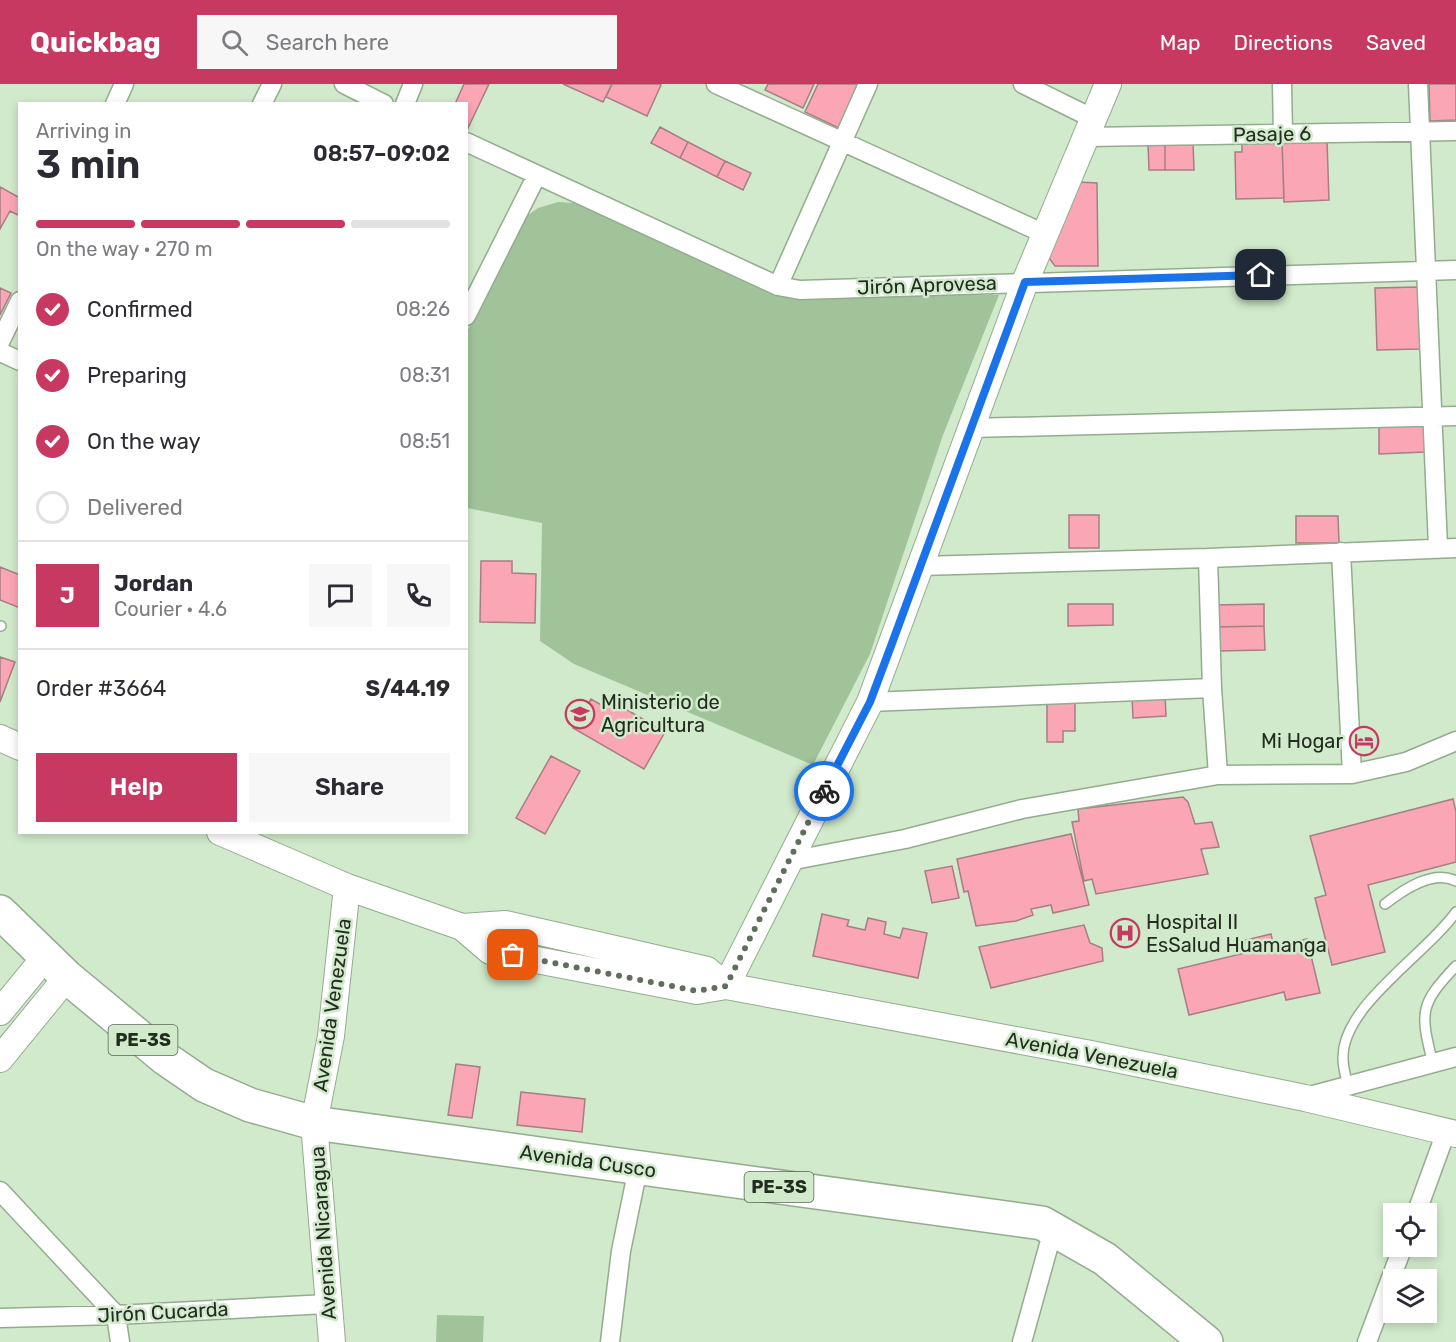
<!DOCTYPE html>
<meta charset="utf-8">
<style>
body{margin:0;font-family:Rubik,sans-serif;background:#f7f7f7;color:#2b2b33;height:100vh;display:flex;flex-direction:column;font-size:22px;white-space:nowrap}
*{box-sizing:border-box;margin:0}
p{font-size:20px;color:#7c7c81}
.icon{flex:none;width:33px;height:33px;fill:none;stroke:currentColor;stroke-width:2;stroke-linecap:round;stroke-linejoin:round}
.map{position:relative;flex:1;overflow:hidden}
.details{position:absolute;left:18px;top:18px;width:450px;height:732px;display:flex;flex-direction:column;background:#fff;border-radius:0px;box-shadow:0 3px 9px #0003}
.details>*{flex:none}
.buttons{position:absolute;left:1383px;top:1119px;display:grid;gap:12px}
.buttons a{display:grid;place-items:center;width:54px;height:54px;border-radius:0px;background:#fff;box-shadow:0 3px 9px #0003;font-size:30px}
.pin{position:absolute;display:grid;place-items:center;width:51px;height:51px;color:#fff;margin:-26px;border-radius:12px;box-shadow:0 3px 9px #0006}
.courier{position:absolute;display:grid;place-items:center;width:60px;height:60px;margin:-30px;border:4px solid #1a73e8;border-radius:50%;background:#fff;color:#222;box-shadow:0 2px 8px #0007}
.headline em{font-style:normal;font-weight:600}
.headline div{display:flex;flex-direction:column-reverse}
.headline{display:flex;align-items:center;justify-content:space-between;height:102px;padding:0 18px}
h1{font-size:39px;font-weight:600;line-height:45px}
.bar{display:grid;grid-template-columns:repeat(4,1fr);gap:9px 6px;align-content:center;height:72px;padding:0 18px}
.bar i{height:8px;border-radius:4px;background:#e1e1e2}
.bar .selected{background:#c83962}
.bar p{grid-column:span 4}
.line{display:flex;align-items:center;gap:15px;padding:0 18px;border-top:2px solid #e1e1e2}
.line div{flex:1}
.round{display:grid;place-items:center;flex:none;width:63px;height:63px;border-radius:0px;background:#f7f7f7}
ol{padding:0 18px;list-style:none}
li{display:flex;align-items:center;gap:18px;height:66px}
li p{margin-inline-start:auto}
li .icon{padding:6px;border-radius:50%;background:#c83962;color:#fff;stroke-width:4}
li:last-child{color:#7c7c81}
li i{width:33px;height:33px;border:3px solid #e1e1e2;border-radius:50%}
.cta{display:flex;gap:12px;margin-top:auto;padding:12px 18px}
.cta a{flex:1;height:69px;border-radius:0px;background:#c83962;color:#fff;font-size:24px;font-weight:600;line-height:69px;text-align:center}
.cta a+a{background:#f7f7f7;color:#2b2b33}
header{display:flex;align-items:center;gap:36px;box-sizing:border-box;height:84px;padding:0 30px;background:#c83962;color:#fff}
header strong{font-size:28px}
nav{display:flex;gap:33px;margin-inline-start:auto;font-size:21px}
.search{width:420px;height:54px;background:#f7f7f7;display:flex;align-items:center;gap:15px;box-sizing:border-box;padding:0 21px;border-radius:0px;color:#7c7c81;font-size:22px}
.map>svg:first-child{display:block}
.green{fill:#a1c39a}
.building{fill:#faa6b5;stroke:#a67e85;stroke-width:1.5}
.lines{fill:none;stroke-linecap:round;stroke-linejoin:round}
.lane-casing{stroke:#93ac8e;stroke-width:12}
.street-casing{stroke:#93ac8e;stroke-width:21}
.secondary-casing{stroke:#93ac8e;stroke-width:28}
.highway-casing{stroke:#93ac8e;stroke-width:36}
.lane{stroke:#fff;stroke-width:9}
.street{stroke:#fff;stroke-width:18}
.secondary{stroke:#fff;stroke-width:26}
.highway{stroke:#fff;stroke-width:33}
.done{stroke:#606e5c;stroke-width:6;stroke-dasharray:0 10.8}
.route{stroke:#1a73e8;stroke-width:8}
.labels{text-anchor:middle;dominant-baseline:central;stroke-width:5;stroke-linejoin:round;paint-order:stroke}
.shield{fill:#d1eacb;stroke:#576553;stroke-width:1.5}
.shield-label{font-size:18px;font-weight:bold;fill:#232c20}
.street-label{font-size:20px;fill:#232c20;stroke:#d1eacb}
.poi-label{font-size:20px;fill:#232c20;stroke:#d1eacb;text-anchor:start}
</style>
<header>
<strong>Quickbag</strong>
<div class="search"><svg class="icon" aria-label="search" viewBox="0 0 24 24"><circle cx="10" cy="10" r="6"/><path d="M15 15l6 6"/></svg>Search here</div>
<nav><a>Map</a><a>Directions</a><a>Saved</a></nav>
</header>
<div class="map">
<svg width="1456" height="1258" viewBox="0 0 1456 1258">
<rect width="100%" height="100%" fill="#d1eacb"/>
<path class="green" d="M 558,118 L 575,119 L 774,210 L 999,211 L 943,351 L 870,570 L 813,681 L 574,580 L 540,557 L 542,439 L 467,424 L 467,248 L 520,137 L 538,124 Z
M 437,1231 L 484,1232 L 483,1258 L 436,1258 Z"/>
<path class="building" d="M 464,0 L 489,0 L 468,44 L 466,20 L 455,20 Z
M 563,0 L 612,0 L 603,18 Z
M 612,0 L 660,0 L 661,1 L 647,32 L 606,13 Z
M 768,0 L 814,0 L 803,24 L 765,6 Z
M 818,0 L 865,0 L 843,46 L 805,28 Z
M 1429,0 L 1456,0 L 1456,36 L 1430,37 Z
M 660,43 L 688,58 L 680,74 L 651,59 Z
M 1327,56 L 1329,116 L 1284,118 L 1282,57 Z
M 1282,57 L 1284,114 L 1236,115 L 1235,68 L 1242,68 L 1242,58 Z
M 688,58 L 725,77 L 717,93 L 680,74 Z
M 1148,59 L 1165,59 L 1165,86 L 1149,86 Z
M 1165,59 L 1193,59 L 1194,86 L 1165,86 Z
M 725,77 L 751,89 L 743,106 L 717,93 Z
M 1077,98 L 1097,99 L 1098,182 L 1055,182 L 1049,174 Z
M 0,103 L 20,114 L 20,132 L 10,127 L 0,145 Z
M 1419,203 L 1420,265 L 1377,266 L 1375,204 Z
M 0,204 L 11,209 L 0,231 Z
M 1425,340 L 1425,368 L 1379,370 L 1379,342 Z
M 1069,431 L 1099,431 L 1099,464 L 1069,464 Z
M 1296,432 L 1338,432 L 1339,459 L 1296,459 Z
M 481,477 L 512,477 L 512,489 L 536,490 L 535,539 L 480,538 Z
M 0,483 L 20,491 L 20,524 L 0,516 Z
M 1068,520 L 1113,520 L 1113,541 L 1068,542 Z
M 1264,520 L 1264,542 L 1217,543 L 1216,521 Z
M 1264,542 L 1265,566 L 1218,567 L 1217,543 Z
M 0,573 L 15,578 L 0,618 Z
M 1165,611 L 1166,632 L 1133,634 L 1132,612 Z
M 607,614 L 665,648 L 644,685 L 573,644 L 591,615 L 603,622 Z
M 1047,617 L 1075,617 L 1075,647 L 1063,647 L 1063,658 L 1047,658 Z
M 551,672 L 580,687 L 545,750 L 516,734 Z
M 1183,713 L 1188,718 L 1195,740 L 1212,738 L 1219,763 L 1201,765 L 1208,790 L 1096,810 L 1092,795 L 1084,797 L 1072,738 L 1079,737 L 1078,725 Z
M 1453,715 L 1456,728 L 1456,778 L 1368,801 L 1385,868 L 1332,881 L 1315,814 L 1326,811 L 1310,752 Z
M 1071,750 L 1089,821 L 1053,829 L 1051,821 L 1031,825 L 1033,831 L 1016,837 L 976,842 L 968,807 L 964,808 L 957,775 Z
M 952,782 L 959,814 L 932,819 L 925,787 Z
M 822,830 L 849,836 L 847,842 L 865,846 L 868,834 L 886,838 L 884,850 L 900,854 L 903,844 L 927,849 L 918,894 L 813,872 Z
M 1084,841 L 1090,859 L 1102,864 L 1103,877 L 991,904 L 979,863 Z
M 1271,850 L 1274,863 L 1307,855 L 1320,909 L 1286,916 L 1284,908 L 1189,931 L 1178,885 L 1245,869 L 1242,857 Z
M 456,980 L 480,983 L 472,1034 L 448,1031 Z
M 521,1008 L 585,1015 L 582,1048 L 517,1041 Z"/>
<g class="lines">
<g class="lane-casing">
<path id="lane" d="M 0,542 L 1,542
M 1385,820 C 1403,806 1433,785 1456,797
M 1433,980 C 1420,928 1419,921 1456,882
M 1348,1002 C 1346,993 1343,984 1343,975 C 1341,922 1427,870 1456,828"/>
</g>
<g class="street-casing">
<path id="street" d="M 344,0 L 384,20
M 716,0 L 1045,150
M 1023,0 L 1094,35
M 1282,0 L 1283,50
M 1418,0 L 1438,463
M 115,20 L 124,0
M 262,20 L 272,0
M 405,20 L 413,0
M 1087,53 L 1456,47
M 466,58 L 778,202 L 800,206 L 1456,186
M 778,202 L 868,0
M 466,232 L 537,91
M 0,258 L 20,217
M 0,268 L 20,277
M 971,344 L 1456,332
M 1341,468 L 1352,690
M 1208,474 L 1212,604 L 1218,691
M 921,482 L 1208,474 L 1456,464
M 870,618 L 1212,604
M 789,777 L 905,755 L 1022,725 L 1218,691 L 1352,690 L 1406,678 L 1456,657
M 1306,1013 L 1456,973
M 0,1107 L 116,1231 L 120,1258
M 1416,1130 L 1446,1048
M 0,1234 L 116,1231 L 327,1220
M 610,1258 L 621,1167 L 638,1084
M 1022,1258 L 1053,1146
M 1367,1258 L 1403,1162"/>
</g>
<g class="secondary-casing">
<path id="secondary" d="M 0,654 L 20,663
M 220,748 L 347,803 L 462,843 L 490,867 L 697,907 L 726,902 L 1091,970 L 1305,1014 L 1456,1050
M 462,843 L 505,840 L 707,886 L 726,902
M 726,902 L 870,618 L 1025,198 L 1108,0
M 0,928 L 46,872
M 0,975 L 67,893
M 332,1258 L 314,1039 L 331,952 L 347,803"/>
</g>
<g class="highway-casing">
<path id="highway" d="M 0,828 L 67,893 L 166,975 L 204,1001 L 250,1021 L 314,1039 L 1042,1139 L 1105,1175 L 1206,1258"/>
</g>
<use href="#lane" class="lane"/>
<use href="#street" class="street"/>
<use href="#secondary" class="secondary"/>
<use href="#highway" class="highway"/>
</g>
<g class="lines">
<path class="done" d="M 513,871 L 697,907 L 726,902 L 824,707"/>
<path class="route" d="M 824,707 L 870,618 L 891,562 L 1025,198 L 1261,191"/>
</g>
<defs>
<g id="school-ring" transform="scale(1.5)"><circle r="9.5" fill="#d1eacb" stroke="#c83962" stroke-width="1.5"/><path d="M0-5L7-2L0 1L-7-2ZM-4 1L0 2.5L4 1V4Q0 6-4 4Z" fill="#c83962"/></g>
<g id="hotel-ring" transform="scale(1.5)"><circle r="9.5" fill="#d1eacb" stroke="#c83962" stroke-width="1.5"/><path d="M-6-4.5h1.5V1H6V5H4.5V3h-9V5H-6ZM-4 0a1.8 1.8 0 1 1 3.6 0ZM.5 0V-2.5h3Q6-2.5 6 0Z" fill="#c83962"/></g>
<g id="hospital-ring" transform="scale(1.5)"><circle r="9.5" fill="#d1eacb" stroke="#c83962" stroke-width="1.5"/><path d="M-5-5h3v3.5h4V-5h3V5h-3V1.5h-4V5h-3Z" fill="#c83962"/></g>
</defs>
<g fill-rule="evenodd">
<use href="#school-ring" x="580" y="630"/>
<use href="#hotel-ring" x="1364" y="657"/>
<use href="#hospital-ring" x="1125" y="849"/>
</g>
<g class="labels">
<g class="shield">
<rect x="108.5" y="941" width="69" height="30" rx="4.5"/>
<rect x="744.5" y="1088" width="69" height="30" rx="4.5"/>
</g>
<g class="shield-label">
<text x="143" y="956">PE-3S</text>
<text x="779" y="1103">PE-3S</text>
</g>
<g class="street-label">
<text transform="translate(1272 50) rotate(-1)">Pasaje 6</text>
<text transform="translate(927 201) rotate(-2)">Jirón Aprovesa</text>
<text transform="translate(332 921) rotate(-82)">Avenida Venezuela</text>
<text transform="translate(1092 971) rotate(11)">Avenida Venezuela</text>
<text transform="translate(588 1077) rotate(8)">Avenida Cusco</text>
<text transform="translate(323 1149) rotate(-94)">Avenida Nicaragua</text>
<text transform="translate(163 1228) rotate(-3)">Jirón Cucarda</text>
</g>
<g class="poi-label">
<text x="601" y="618">Ministerio de<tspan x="601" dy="23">Agricultura</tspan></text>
<text x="1343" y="657" text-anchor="end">Mi Hogar</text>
<text x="1146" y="838">Hospital II<tspan x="1146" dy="23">EsSalud Huamanga</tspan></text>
</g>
</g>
</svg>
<div class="buttons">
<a><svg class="icon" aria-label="locate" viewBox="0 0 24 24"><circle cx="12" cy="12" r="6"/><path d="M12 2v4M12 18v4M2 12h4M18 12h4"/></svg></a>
<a><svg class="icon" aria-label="layers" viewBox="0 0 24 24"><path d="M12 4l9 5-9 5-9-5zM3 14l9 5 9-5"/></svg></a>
</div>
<div class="pin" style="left:513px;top:871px;background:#ea580c"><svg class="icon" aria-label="bag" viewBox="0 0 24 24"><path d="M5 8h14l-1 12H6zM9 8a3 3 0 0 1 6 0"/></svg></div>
<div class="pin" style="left:1261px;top:191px;background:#1f2937"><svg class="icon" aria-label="home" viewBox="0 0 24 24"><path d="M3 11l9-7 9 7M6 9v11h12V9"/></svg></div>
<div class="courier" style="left:824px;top:707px"><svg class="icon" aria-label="bike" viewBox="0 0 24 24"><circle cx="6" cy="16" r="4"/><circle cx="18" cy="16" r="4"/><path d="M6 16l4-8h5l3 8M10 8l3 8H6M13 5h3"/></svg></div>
<section class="details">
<div class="headline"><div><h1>3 min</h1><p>Arriving in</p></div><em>08:57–09:02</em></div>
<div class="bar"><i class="selected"></i><i class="selected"></i><i class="selected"></i><i></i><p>On the way · 270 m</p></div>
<ol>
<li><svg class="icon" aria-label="check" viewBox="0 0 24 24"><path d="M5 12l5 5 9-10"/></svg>Confirmed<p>08:26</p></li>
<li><svg class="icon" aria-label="check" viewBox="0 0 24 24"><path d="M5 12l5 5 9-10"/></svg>Preparing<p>08:31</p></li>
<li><svg class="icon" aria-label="check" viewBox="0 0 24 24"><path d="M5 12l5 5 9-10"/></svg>On the way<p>08:51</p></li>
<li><i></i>Delivered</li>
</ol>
<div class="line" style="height:108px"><b class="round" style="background:#c83962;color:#fff">J</b><div><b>Jordan</b><p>Courier · 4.6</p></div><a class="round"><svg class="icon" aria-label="chat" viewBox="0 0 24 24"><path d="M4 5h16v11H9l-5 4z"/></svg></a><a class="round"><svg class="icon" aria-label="phone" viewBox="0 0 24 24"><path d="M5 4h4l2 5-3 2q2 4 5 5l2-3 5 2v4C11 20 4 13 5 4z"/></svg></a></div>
<div class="line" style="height:78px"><div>Order #3664</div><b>S/44.19</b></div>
<div class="cta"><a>Help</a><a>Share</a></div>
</section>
</div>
